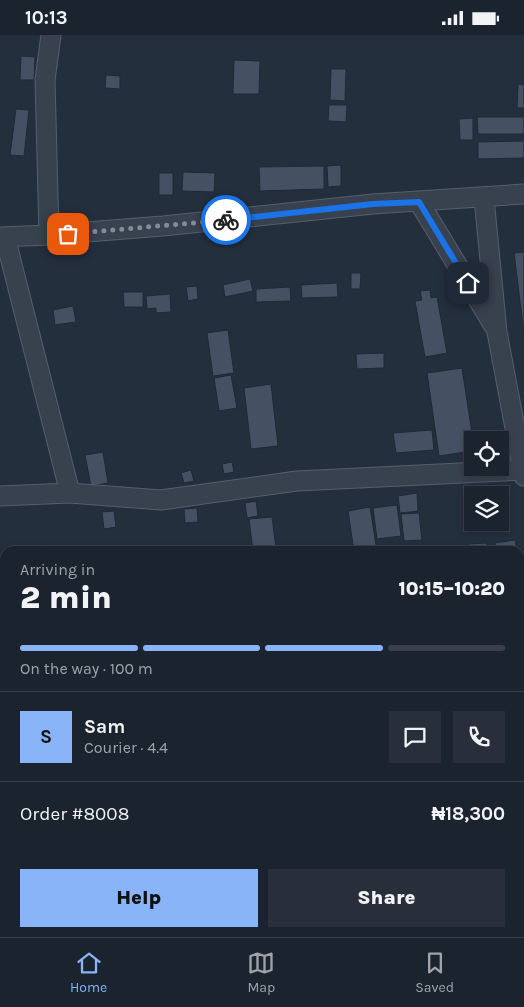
<!DOCTYPE html>
<meta charset="utf-8">
<style>
body{margin:0;font-family:Karla,sans-serif;background:#282f3a;color:#f1f3f6;height:100vh;display:flex;flex-direction:column;font-size:19px;white-space:nowrap}
*{box-sizing:border-box;margin:0}
p{font-size:16px;color:#a0a4aa}
.icon{flex:none;width:28px;height:28px;fill:none;stroke:currentColor;stroke-width:2;stroke-linecap:round;stroke-linejoin:round}
.map{position:relative;flex:1;overflow:hidden}
.sheet{position:absolute;left:0px;top:511px;width:525px;height:391px;display:flex;flex-direction:column;background:#1b232e;border-radius:15px 15px 0 0;box-shadow:0 2px 8px #0003,0 0 0 1px #39404a}
.sheet>*{flex:none}
.buttons{position:absolute;left:464px;top:396px;display:grid;gap:10px}
.buttons a{display:grid;place-items:center;width:45px;height:45px;border-radius:0px;background:#1b232e;box-shadow:0 2px 8px #0003,0 0 0 1px #39404a;font-size:25px}
.pin{position:absolute;display:grid;place-items:center;width:42px;height:42px;color:#fff;margin:-21px;border-radius:10px;box-shadow:0 2px 8px #0006}
.courier{position:absolute;display:grid;place-items:center;width:50px;height:50px;margin:-25px;border:4px solid #1a73e8;border-radius:50%;background:#fff;color:#222;box-shadow:0 1px 6px #0007}
.head em{font-style:normal;font-weight:800}
.head div{display:flex;flex-direction:column-reverse}
.head{display:flex;align-items:center;justify-content:space-between;height:85px;padding:0 20px}
h1{font-size:32px;font-weight:800;line-height:38px}
.bar{display:grid;grid-template-columns:repeat(4,1fr);gap:8px 5px;align-content:center;height:60px;padding:0 20px}
.bar i{height:6px;border-radius:4px;background:#39404a}
.bar .active{background:#8ab4f8}
.bar p{grid-column:span 4}
.line{display:flex;align-items:center;gap:12px;padding:0 20px;border-top:1px solid #39404a}
.line div{flex:1}
.round{display:grid;place-items:center;flex:none;width:52px;height:52px;border-radius:0px;background:#282f3a}
.button{display:flex;gap:10px;margin-top:auto;padding:10px 20px}
.button a{flex:1;height:58px;border-radius:0px;background:#8ab4f8;color:#111;font-size:20px;font-weight:800;line-height:58px;text-align:center}
.button a+a{background:#282f3a;color:#f1f3f6}
.status{display:flex;justify-content:space-between;align-items:center;height:35px;padding:0 25px;background:#1b232e;direction:ltr}
.status svg{height:14px;fill:currentColor}
.tabs{display:flex;justify-content:space-around;align-items:center;height:70px;border-top:1px solid #39404a;background:#1b232e;font-size:14px;color:#a0a4aa}
.tabs a{display:grid;justify-items:center;gap:2px}
.tabs .active{color:#8ab4f8}
.map>svg:first-child{display:block}
.building{fill:#455162;stroke:#1f2835}
.lines{fill:none;stroke-linecap:round;stroke-linejoin:round}
.street-casing{stroke:#565f6c;stroke-width:21}
.street{stroke:#38414e;stroke-width:19}
.done{stroke:#828b98;stroke-width:5;stroke-dasharray:0 9}
.route{stroke:#1a73e8;stroke-width:6}
</style>
<div class="status"><b>10:13</b><svg viewBox="0 0 49 12"><path d="M0 12V9h3v3zM5 12V6h3v6zM10 12V3h3v9zM15 12V0h3v12zM26 1h20v11H26zM47 4h2v5h-2z"/></svg></div>
<div class="map">
<svg width="524" height="902" viewBox="0 0 524 902">
<rect width="100%" height="100%" fill="#242f3e"/>
<path class="building" d="M 21,21 L 35,22 L 34,45 L 20,45 Z
M 234,25 L 260,26 L 259,59 L 233,59 Z
M 331,34 L 346,34 L 345,66 L 330,65 Z
M 106,40 L 120,41 L 120,54 L 105,53 Z
M 518,49 L 524,50 L 524,73 L 517,73 Z
M 329,70 L 347,70 L 346,87 L 328,86 Z
M 16,74 L 29,75 L 24,121 L 10,120 Z
M 477,82 L 524,82 L 524,99 L 478,99 Z
M 473,83 L 473,105 L 460,105 L 459,84 Z
M 524,106 L 524,123 L 478,124 L 478,107 Z
M 341,130 L 341,151 L 328,152 L 327,131 Z
M 324,131 L 324,154 L 260,156 L 259,132 Z
M 183,137 L 215,138 L 214,157 L 182,156 Z
M 159,138 L 173,138 L 173,160 L 159,160 Z
M 524,217 L 524,299 L 514,218 Z
M 351,238 L 361,238 L 360,254 L 351,254 Z
M 250,244 L 253,256 L 225,262 L 223,250 Z
M 337,248 L 338,262 L 302,263 L 301,250 Z
M 197,251 L 198,264 L 188,266 L 186,252 Z
M 290,252 L 291,266 L 256,267 L 256,254 Z
M 430,255 L 431,263 L 437,262 L 447,318 L 425,322 L 415,266 L 422,265 L 420,256 Z
M 123,257 L 143,257 L 143,272 L 124,272 Z
M 170,259 L 171,277 L 156,278 L 156,273 L 147,274 L 146,261 Z
M 73,271 L 76,287 L 55,290 L 53,275 Z
M 228,295 L 234,338 L 213,341 L 207,298 Z
M 384,318 L 384,333 L 357,334 L 356,319 Z
M 462,333 L 473,405 L 472,416 L 439,421 L 427,338 Z
M 231,340 L 237,373 L 219,376 L 214,343 Z
M 271,349 L 278,411 L 251,414 L 244,353 Z
M 432,395 L 434,415 L 396,418 L 393,398 Z
M 103,417 L 108,448 L 91,451 L 85,420 Z
M 232,427 L 234,437 L 224,439 L 222,429 Z
M 191,435 L 194,446 L 184,448 L 181,438 Z
M 502,453 L 505,471 L 500,472 L 500,460 L 484,460 L 483,456 Z
M 417,458 L 418,476 L 400,478 L 398,461 Z
M 256,466 L 258,481 L 247,483 L 245,468 Z
M 397,470 L 401,501 L 377,504 L 373,473 Z
M 370,472 L 377,516 L 354,516 L 348,476 Z
M 197,473 L 198,487 L 185,488 L 184,474 Z
M 114,476 L 116,492 L 104,494 L 102,477 Z
M 419,478 L 422,505 L 404,506 L 401,479 Z
M 272,482 L 276,513 L 253,516 L 249,484 Z
M 515,505 L 517,516 L 496,516 L 495,508 Z
M 487,508 L 487,516 L 468,516 L 468,509 Z
M 48,510 L 49,516 L 28,516 L 28,513 Z
M 0,582 L 5,582 L 5,600 L 0,600 Z
M 0,609 L 5,609 L 5,667 L 0,667 Z
M 520,729 L 524,729 L 524,756 L 520,756 Z
M 520,765 L 524,765 L 524,781 L 520,781 Z
M 0,814 L 3,814 L 5,835 L 5,863 L 0,863 Z
M 520,860 L 524,861 L 524,874 L 520,874 Z
M 0,880 L 5,880 L 5,898 L 14,898 L 14,899 L 0,900 Z
M 28,898 L 40,898 L 40,900 L 28,901 Z"/>
<g class="lines">
<g class="street-casing">
<path id="street" d="M 484,163 L 497,297 L 524,441
M 419,167 L 494,291
M 49,200 L 45,45 L 51,0
M 0,202 L 49,200 L 163,191 L 373,169 L 524,159
M 5,202 L 70,458
M 0,461 L 70,458 L 161,465 L 297,446 L 523,435
M 520,653 L 524,652
M 0,690 L 5,689
M 520,883 L 524,883
M 114,902 L 208,898"/>
</g>
<use href="#street" class="street"/>
</g>
<g class="lines">
<path class="done" d="M 68,199 L 226,185"/>
<path class="route" d="M 226,185 L 373,169 L 419,167 L 468,248"/>
</g>
</svg>
<div class="buttons">
<a><svg class="icon" aria-label="locate" viewBox="0 0 24 24"><circle cx="12" cy="12" r="6"/><path d="M12 2v4M12 18v4M2 12h4M18 12h4"/></svg></a>
<a><svg class="icon" aria-label="layers" viewBox="0 0 24 24"><path d="M12 4l9 5-9 5-9-5zM3 14l9 5 9-5"/></svg></a>
</div>
<div class="pin" style="left:68px;top:199px;background:#ea580c"><svg class="icon" aria-label="bag" viewBox="0 0 24 24"><path d="M5 8h14l-1 12H6zM9 8a3 3 0 0 1 6 0"/></svg></div>
<div class="pin" style="left:468px;top:248px;background:#1f2937"><svg class="icon" aria-label="home" viewBox="0 0 24 24"><path d="M3 11l9-7 9 7M6 9v11h12V9"/></svg></div>
<div class="courier" style="left:226px;top:185px"><svg class="icon" aria-label="bike" viewBox="0 0 24 24"><circle cx="6" cy="16" r="4"/><circle cx="18" cy="16" r="4"/><path d="M6 16l4-8h5l3 8M10 8l3 8H6M13 5h3"/></svg></div>
<section class="sheet">
<div class="head"><div><h1>2 min</h1><p>Arriving in</p></div><em>10:15–10:20</em></div>
<div class="bar"><i class="active"></i><i class="active"></i><i class="active"></i><i></i><p>On the way · 100 m</p></div>
<div class="line" style="height:90px"><b class="round" style="background:#8ab4f8;color:#111">S</b><div><b>Sam</b><p>Courier · 4.4</p></div><a class="round"><svg class="icon" aria-label="chat" viewBox="0 0 24 24"><path d="M4 5h16v11H9l-5 4z"/></svg></a><a class="round"><svg class="icon" aria-label="phone" viewBox="0 0 24 24"><path d="M5 4h4l2 5-3 2q2 4 5 5l2-3 5 2v4C11 20 4 13 5 4z"/></svg></a></div>
<div class="line" style="height:65px"><div>Order #8008</div><b>₦18,300</b></div>
<div class="button"><a>Help</a><a>Share</a></div>
</section>
</div>
<nav class="tabs">
<a class="active"><svg class="icon" aria-label="home" viewBox="0 0 24 24"><path d="M3 11l9-7 9 7M6 9v11h12V9"/></svg>Home</a>
<a><svg class="icon" aria-label="map" viewBox="0 0 24 24"><path d="M3 6l6-2 6 2 6-2v14l-6 2-6-2-6 2zM9 4v14M15 6v14"/></svg>Map</a>
<a><svg class="icon" aria-label="saved" viewBox="0 0 24 24"><path d="M7 4h10v16l-5-4-5 4z"/></svg>Saved</a>
</nav>
